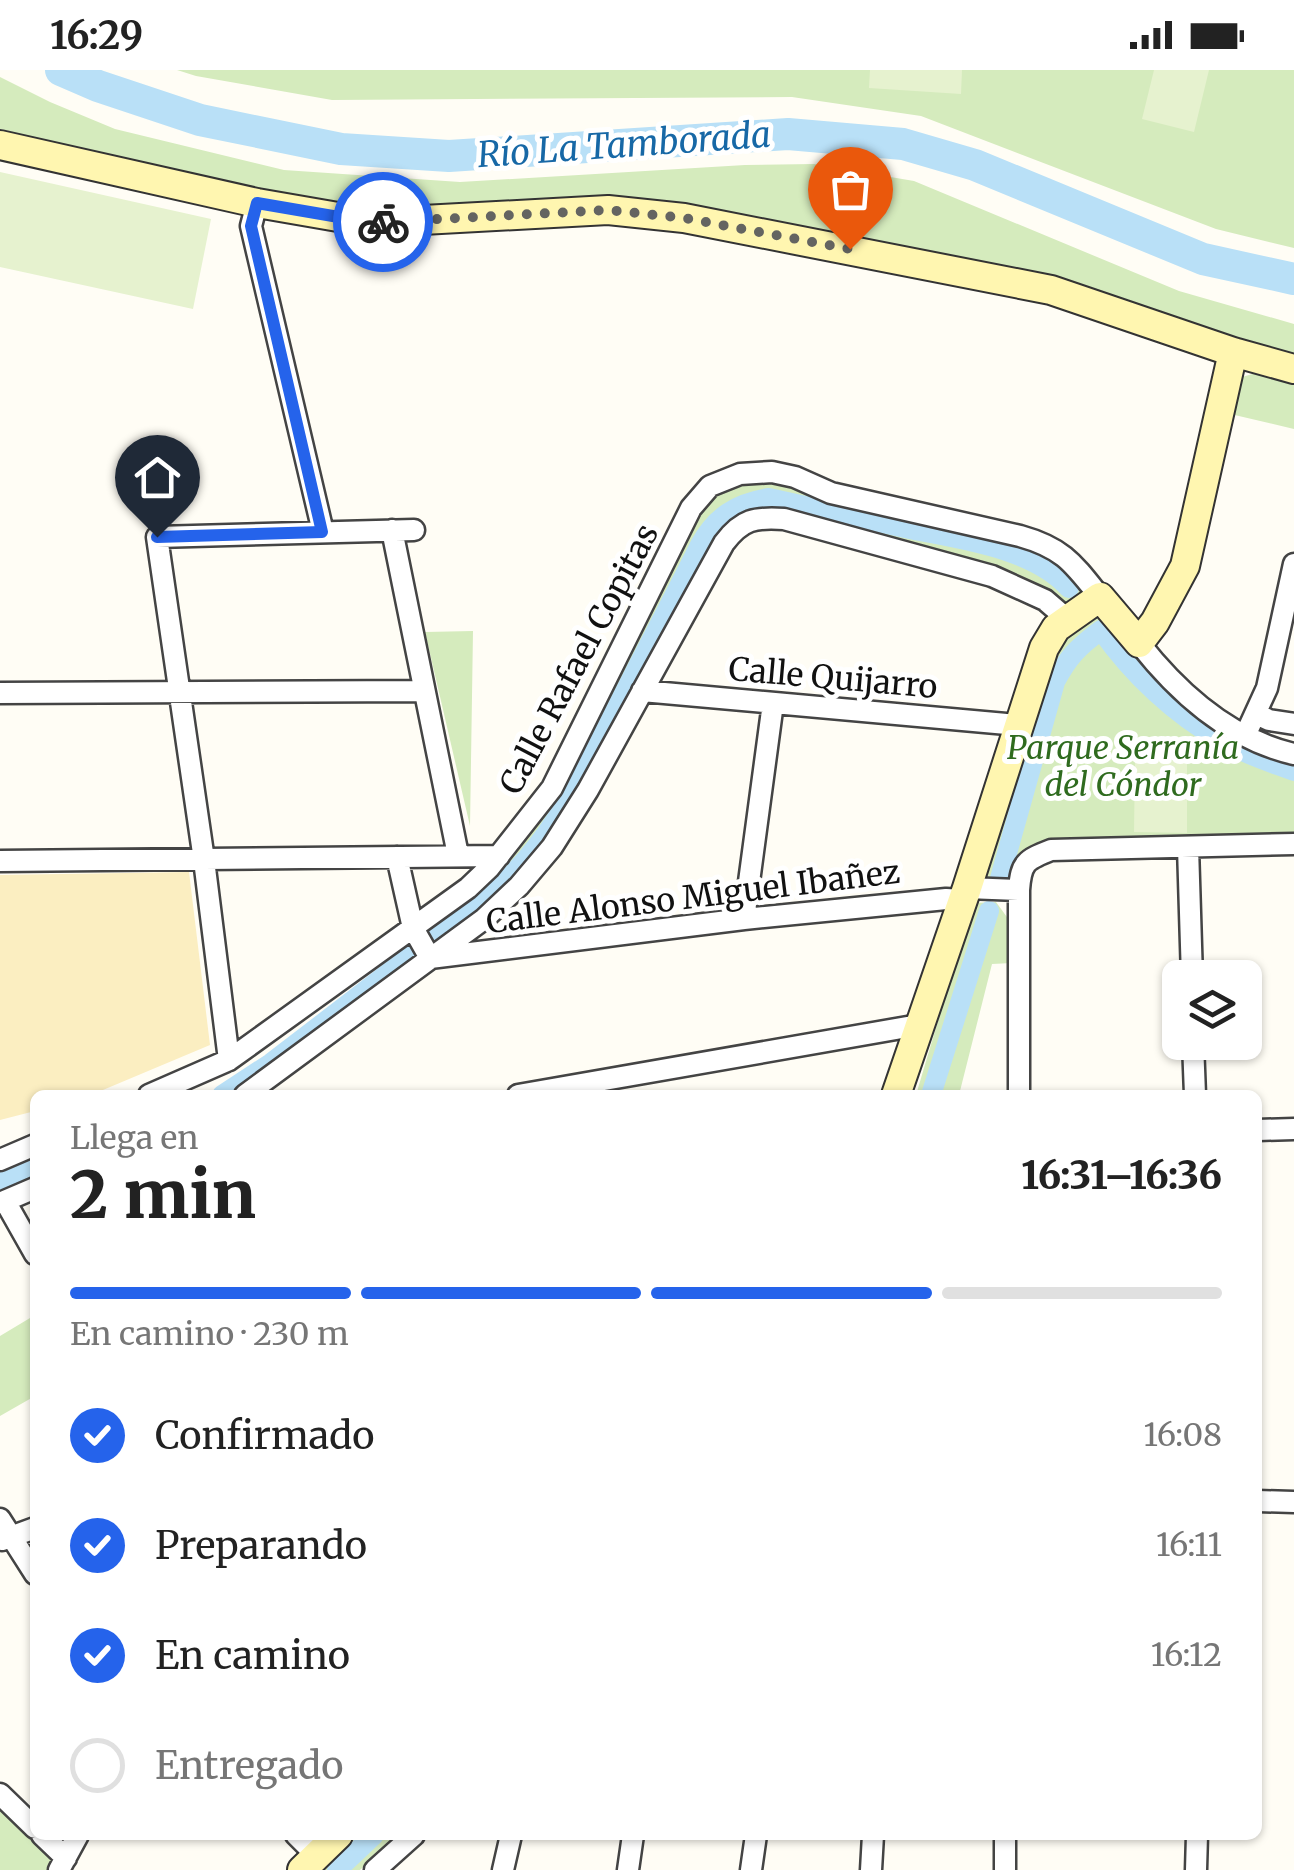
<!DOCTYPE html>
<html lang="es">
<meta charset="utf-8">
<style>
body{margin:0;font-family:Merriweather,serif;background:#f2f2f2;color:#222;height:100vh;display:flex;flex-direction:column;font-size:38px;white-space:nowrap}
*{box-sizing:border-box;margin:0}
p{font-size:32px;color:#767676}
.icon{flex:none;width:55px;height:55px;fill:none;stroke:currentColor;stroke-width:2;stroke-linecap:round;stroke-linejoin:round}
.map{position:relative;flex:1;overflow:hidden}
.sheet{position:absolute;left:30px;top:1020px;width:1232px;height:750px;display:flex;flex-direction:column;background:#fff;border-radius:15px;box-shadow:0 2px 8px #0004}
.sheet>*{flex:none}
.fabs{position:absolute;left:1162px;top:890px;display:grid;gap:20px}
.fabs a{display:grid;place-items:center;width:100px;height:100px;border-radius:15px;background:#fff;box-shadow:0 2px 8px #0004;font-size:50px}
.pin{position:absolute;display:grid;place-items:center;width:85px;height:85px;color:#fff;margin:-102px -42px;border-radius:50% 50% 50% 0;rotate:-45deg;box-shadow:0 0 10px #0007}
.pin .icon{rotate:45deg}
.courier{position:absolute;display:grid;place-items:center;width:100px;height:100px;margin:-50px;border:8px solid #2563eb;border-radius:50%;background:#fff;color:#222;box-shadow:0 2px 12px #0007}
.head em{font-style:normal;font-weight:800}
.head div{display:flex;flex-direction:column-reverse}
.head{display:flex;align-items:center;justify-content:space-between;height:170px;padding:0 40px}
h1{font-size:65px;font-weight:800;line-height:75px}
.bar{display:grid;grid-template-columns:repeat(4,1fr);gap:15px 10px;align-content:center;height:120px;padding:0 40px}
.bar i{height:12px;border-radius:8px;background:#e0e0e0}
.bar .selected{background:#2563eb}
.bar p{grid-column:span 4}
ol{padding:0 40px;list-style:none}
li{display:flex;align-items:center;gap:30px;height:110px}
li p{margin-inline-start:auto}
li .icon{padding:10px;border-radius:50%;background:#2563eb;color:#fff;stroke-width:4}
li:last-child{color:#767676}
li i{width:55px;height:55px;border:5px solid #e0e0e0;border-radius:50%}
.status{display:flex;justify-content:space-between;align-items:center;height:70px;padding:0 50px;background:#fff;direction:ltr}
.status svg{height:28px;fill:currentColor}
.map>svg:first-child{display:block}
.green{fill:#d5ebbd}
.sand{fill:#fbeec1}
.pitch{fill:#e6f2cf}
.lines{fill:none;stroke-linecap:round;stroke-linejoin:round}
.canal{stroke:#b9e0f7;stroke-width:20}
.river{stroke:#b9e0f7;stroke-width:32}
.street-casing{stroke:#444;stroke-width:25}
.secondary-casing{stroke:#333;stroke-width:32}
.street{stroke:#fff;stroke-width:20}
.secondary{stroke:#fff6b0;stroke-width:28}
.done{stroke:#646461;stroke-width:10;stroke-dasharray:0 18}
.route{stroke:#2563eb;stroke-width:12}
.labels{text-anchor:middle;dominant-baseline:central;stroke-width:10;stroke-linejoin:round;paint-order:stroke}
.street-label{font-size:32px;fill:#111;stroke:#fff}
.park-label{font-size:32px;font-style:italic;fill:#2f6b1f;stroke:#fff}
.water-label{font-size:35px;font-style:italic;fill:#1768a6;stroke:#fff}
</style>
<div class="status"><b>16:29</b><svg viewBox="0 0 49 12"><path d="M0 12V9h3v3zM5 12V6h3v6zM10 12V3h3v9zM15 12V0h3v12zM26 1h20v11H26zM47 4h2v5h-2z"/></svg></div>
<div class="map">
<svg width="1294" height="1800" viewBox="0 0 1294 1800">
<rect width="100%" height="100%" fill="#fffdf5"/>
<path class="green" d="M 177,0 L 1294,0 L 1294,178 L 1216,159 L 921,46 L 792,27 L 332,30 L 196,6 Z
M 0,7 L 50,32 L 115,59 L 284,100 L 460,112 L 745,95 L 814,94 L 914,111 L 1179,221 L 1294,254 L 1294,288 L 716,144 L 411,141 L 354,138 L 222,113 L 0,59 Z
M 1256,303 L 1294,312 L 1294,359 L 1226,343 L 1235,309 Z
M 774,409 L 1019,472 L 1056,486 L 1087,523 L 1063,540 L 1048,524 L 745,445 L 583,717 L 516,811 L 432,878 L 422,859 L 494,802 L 696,442 L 714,421 L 741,411 Z
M 1101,542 C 1139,591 1171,636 1228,666 C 1249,676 1272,682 1294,690 L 1294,765 L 1052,770 C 1022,779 1016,784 1002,812 L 981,811 L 1051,588 L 1068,562 L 1089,552 Z
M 473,561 L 470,756 L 425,562 Z
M 996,832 L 1012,854 L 1012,893 L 992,894 L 959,1025 L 916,1025 L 973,833 Z
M 35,1245 L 35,1326 L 0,1346 L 0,1266 Z
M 0,1738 L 49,1785 L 52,1790 L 51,1800 L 0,1800 Z
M 354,1765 L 397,1765 L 360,1800 L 317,1800 Z"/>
<path class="sand" d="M 189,802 L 210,975 L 91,1025 L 35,1025 L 35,1041 L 0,1050 L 0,805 Z"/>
<path class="pitch" d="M 870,0 L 962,0 L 961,24 L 869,18 Z
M 1154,0 L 1209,0 L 1194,62 L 1142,49 Z
M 0,102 L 211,149 L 193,239 L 0,197 Z
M 1135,690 L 1187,691 L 1187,763 L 1134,762 Z"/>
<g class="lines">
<path class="canal" d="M 999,812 L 1055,612 C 1068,587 1078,577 1101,560 C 1132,604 1175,645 1222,671 C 1244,684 1270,692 1294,701
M 222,1025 L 271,993 L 495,821 C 554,768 579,711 615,641 C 643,586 672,531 700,475 C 716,446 737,433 769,428 C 815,438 860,448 905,458 C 957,469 1032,477 1069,518
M 931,1025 L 989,841
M 0,1110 L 35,1096
M 337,1800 L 374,1765"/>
<path class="river" d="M 61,0 L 98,16 L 200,50 L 341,79 L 449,86 L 788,64 L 903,74 L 975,95 L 1203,189 L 1294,209"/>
<g class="street-casing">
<path id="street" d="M 257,133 L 251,156 L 323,462
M 392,460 L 458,785
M 1139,573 C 1179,624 1229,669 1294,684
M 642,621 L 1018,655
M 0,623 L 424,621
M 1256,644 L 1269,650 L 1294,654
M 1245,666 L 1267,618 L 1294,494
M 1188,777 L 1192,908
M 397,787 L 413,858 L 430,888 L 744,849 L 946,829 L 963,830
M 0,791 L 499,786
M 967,818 L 1019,820
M 744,849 L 773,633
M 1193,972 L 1195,1025
M 229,990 L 204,790 L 157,467 L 414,460
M 149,1025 L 229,990 L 468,818 L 489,798 L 552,718 L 691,438 L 710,416 L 740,404 L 772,402 L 795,407 L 831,423 L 1020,466 C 1063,478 1073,493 1100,527
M 245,1025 L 484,849 L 519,816 L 552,777 L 588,720 L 724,473 C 742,449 755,447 784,449 L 992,506 L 1045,530 L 1067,549
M 518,1025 L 919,955
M 1019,1025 L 1019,820 C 1021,792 1026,790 1051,780 L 1294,774
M 1258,1060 L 1294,1059
M 0,1090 L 35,1075
M 5,1131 L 35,1184
M 0,1133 L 35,1118
M 1258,1431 L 1294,1432
M 0,1449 L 35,1504
M 2,1470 L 35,1458
M 0,1724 L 35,1758
M 42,1765 L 66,1788
M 296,1765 L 316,1785
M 59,1800 L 78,1765
M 375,1800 L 414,1765
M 503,1800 L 511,1765
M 628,1800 L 633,1765
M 751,1800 L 756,1765
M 871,1800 L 873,1765
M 1005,1800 L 1005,1765
M 1196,1800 L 1197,1765"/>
</g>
<g class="secondary-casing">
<path id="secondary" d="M 0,75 L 257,133 L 361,151 L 386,152 L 608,140 L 684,148 L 1051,220 L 1233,282 L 1294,299
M 896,1025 L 967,818 L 1044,578 L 1056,558 L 1100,527 L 1139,573 L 1155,552 L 1185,496 L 1233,282
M 302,1800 L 338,1765"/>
</g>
<use href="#street" class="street"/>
<use href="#secondary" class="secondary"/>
</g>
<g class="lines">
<path class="done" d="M 383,152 L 608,140 L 684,148 L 850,179"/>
<path class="route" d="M 157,467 L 322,462 L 251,156 L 257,133 L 362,151 L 383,152"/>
</g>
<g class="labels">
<g class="street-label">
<text transform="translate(579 589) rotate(-62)">Calle Rafael Copitas</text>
<text transform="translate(833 608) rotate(5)">Calle Quijarro</text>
<text transform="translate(693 827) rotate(-7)">Calle Alonso Miguel Ibañez</text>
</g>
<g class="park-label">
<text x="1123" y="678">Parque Serranía<tspan x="1123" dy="37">del Cóndor</tspan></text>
</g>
<g class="water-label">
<text transform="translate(624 75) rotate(-4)">Río La Tamborada</text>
</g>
</g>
</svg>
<div class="fabs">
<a><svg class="icon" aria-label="layers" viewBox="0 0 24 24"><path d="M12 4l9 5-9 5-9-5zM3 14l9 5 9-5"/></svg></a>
</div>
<div class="pin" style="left:850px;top:179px;background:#ea580c"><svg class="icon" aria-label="bag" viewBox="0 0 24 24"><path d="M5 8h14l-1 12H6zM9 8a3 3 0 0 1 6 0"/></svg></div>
<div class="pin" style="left:157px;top:467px;background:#1f2937"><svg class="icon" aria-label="home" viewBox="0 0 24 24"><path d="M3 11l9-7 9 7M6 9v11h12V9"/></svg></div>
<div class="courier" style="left:383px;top:152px"><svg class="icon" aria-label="bike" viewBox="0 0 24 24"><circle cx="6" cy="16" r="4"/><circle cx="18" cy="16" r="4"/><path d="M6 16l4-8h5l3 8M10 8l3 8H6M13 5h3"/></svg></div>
<section class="sheet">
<div class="head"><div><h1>2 min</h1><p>Llega en</p></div><em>16:31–16:36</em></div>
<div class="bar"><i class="selected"></i><i class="selected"></i><i class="selected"></i><i></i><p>En camino · 230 m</p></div>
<ol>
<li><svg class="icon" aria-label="check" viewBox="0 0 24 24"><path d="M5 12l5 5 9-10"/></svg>Confirmado<p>16:08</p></li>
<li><svg class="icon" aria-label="check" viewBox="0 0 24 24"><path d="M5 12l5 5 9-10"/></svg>Preparando<p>16:11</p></li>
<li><svg class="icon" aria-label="check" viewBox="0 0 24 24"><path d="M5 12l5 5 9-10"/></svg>En camino<p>16:12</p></li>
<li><i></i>Entregado</li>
</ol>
</section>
</div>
